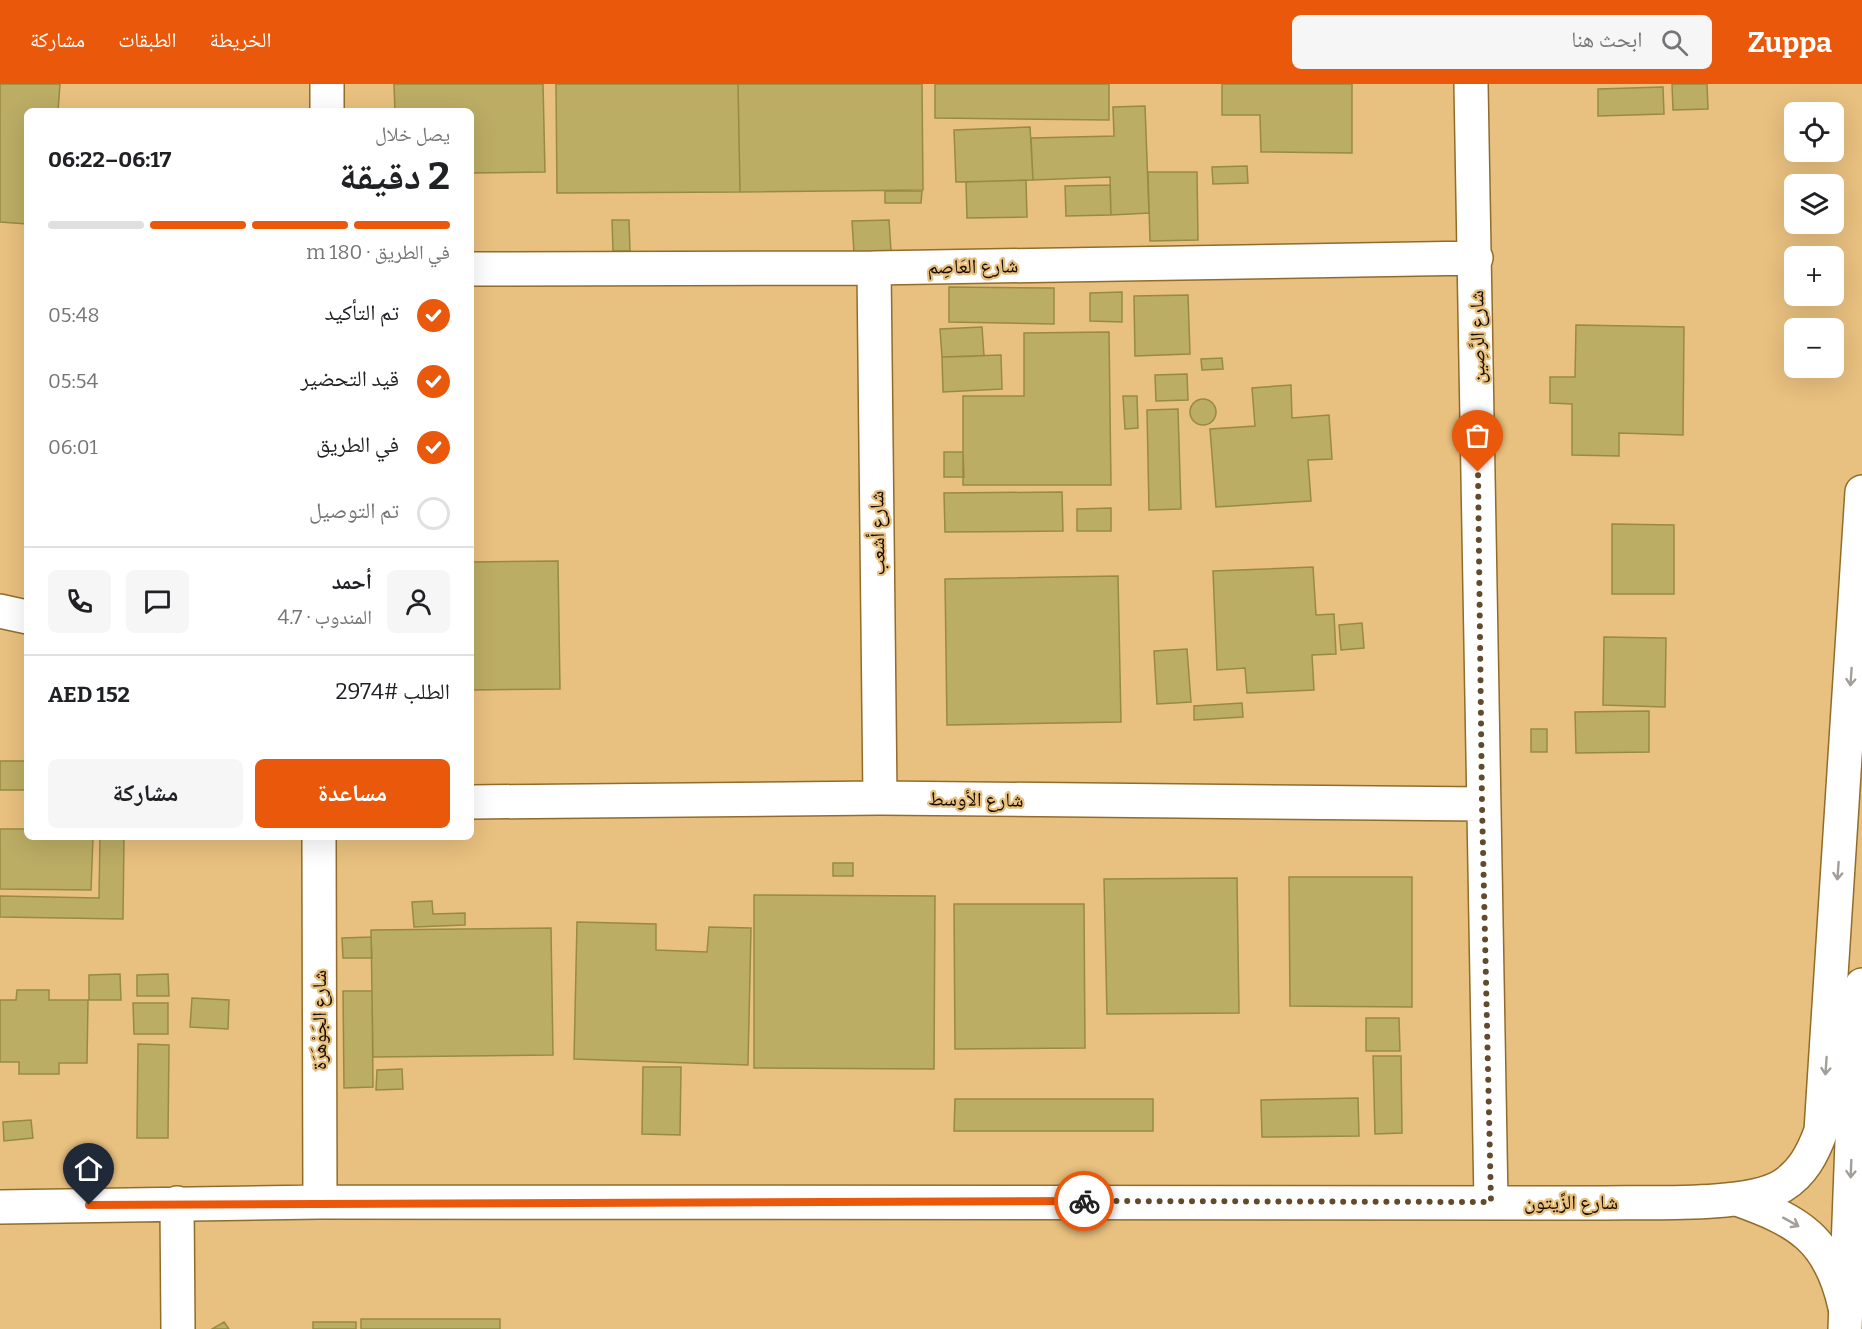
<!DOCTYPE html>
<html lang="ar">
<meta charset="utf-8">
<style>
body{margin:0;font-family:Bitter,"Noto Naskh Arabic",serif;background:#f6f6f6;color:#202124;direction:rtl;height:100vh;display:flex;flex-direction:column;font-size:22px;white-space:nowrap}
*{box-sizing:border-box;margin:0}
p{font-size:20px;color:#757577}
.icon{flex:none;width:33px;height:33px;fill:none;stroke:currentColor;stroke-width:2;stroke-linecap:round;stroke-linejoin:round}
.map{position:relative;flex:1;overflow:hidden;direction:ltr}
.sheet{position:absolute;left:24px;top:24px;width:450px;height:732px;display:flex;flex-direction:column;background:#fff;border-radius:9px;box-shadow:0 6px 24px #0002;direction:rtl}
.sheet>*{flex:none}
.fabs{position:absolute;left:1784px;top:18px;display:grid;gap:12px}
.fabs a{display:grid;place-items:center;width:60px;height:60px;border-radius:9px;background:#fff;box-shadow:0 6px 24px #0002;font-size:30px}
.pin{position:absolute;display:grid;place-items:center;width:51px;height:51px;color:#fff;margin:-62px -26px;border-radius:50% 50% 50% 0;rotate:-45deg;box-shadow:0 0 6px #0007}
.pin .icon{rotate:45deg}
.courier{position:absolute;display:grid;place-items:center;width:60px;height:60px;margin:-30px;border:4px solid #ea580c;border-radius:50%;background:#fff;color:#222;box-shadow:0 2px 8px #0007}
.summary em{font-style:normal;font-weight:700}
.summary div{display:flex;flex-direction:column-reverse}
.summary{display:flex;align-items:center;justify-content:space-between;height:102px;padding:0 24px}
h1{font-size:39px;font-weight:700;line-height:45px}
.bar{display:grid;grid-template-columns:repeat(4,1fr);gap:9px 6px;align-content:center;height:72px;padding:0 24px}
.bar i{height:8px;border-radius:4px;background:#e0e0e0}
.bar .current{background:#ea580c}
.bar p{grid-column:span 4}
.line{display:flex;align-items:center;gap:15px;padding:0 24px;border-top:2px solid #e0e0e0}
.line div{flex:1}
.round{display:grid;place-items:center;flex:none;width:63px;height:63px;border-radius:9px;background:#f6f6f6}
ol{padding:0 24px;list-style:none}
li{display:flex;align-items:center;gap:18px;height:66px}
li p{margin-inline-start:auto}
li .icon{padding:6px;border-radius:50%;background:#ea580c;color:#fff;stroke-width:4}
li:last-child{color:#757577}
li i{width:33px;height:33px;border:3px solid #e0e0e0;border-radius:50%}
.button{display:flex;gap:12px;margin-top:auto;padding:12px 24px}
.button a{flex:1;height:69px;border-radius:9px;background:#ea580c;color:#fff;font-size:24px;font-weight:700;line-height:69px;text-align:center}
.button a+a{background:#f6f6f6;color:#202124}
header{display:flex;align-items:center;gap:36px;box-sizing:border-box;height:84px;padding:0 30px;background:#ea580c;color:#fff}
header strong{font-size:28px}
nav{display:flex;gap:33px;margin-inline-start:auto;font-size:21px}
.search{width:420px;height:54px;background:#f6f6f6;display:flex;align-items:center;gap:15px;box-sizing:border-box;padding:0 21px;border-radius:9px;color:#757577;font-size:22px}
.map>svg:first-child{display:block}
.building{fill:#bbad64;stroke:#988a42;stroke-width:1.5}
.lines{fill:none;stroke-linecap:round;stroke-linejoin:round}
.minor-casing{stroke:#916c2a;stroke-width:36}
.major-casing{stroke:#916c2a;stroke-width:36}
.minor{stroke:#fff;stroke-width:33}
.major{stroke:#fff;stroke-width:33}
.oneway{stroke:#a29e99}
.done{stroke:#604b2c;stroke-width:6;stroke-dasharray:0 10.8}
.route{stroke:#ea580c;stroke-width:8}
.labels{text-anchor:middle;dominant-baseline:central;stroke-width:4.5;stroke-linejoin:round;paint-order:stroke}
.street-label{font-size:20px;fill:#170c00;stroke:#e8c07f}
</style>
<header>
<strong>Zuppa</strong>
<div class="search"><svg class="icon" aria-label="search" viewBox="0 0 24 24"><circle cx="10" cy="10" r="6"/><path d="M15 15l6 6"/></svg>ابحث هنا</div>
<nav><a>الخريطة</a><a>الطبقات</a><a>مشاركة</a></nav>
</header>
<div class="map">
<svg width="1862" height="1245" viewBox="0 0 1862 1245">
<rect width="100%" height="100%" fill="#e8c07f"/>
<path class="building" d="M 0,0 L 60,0 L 58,27 L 27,27 L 27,140 L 0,138 Z
M 394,0 L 543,0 L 545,88 L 471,89 L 471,27 L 395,27 Z
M 556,0 L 738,0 L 740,108 L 557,109 Z
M 738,0 L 922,0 L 923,106 L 740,108 Z
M 935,0 L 1109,0 L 1109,36 L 935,34 Z
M 1222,0 L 1352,0 L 1352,69 L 1261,68 L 1260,31 L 1222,31 Z
M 1672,0 L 1707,0 L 1708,25 L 1673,26 Z
M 1663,3 L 1664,30 L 1598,32 L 1598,5 Z
M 1145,22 L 1149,129 L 1111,131 L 1110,93 L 1033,96 L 1031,54 L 1114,52 L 1113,23 Z
M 1030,43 L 1033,96 L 956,98 L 954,46 Z
M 1247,82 L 1248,99 L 1213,100 L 1212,83 Z
M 1148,88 L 1197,88 L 1198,156 L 1150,157 Z
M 1026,96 L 1027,133 L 967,134 L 966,98 Z
M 1110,101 L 1111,131 L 1066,132 L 1065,102 Z
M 885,107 L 922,107 L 921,119 L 885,119 Z
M 612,136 L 629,136 L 630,167 L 613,167 Z
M 889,136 L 891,167 L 854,169 L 852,137 Z
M 949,203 L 1054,204 L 1054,240 L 949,238 Z
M 1122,208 L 1122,238 L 1090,237 L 1090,209 Z
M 1188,211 L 1190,270 L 1135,272 L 1134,212 Z
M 1576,241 L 1684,243 L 1683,351 L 1619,349 L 1619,372 L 1572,371 L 1572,320 L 1550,319 L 1550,293 L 1575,293 Z
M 982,243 L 984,272 L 942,273 L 940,245 Z
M 1109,248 L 1111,401 L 963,401 L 963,312 L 1024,312 L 1024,249 Z
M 1001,271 L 1002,305 L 943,308 L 942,273 Z
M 1222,274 L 1223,285 L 1202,286 L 1201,275 Z
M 1187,290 L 1188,316 L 1156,317 L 1155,291 Z
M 1291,301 L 1292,334 L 1329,331 L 1332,375 L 1308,376 L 1311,417 L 1216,423 L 1210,345 L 1255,342 L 1252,304 Z
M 1123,312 L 1137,312 L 1138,344 L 1125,345 Z
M1190 328a13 13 0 1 1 26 0a13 13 0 1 1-26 0Z
M 1178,325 L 1181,425 L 1149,426 L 1147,326 Z
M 944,368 L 963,368 L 964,393 L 944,393 Z
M 1062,408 L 1063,447 L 945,448 L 944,409 Z
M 1111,424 L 1111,447 L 1077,447 L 1077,425 Z
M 1612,440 L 1674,441 L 1674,510 L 1612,510 Z
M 558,477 L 560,605 L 471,606 L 471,478 Z
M 1313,483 L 1316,531 L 1334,530 L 1336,570 L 1312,571 L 1314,606 L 1247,609 L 1245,584 L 1217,586 L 1213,487 Z
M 1118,492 L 1121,638 L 947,641 L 945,495 Z
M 1362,539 L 1364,564 L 1341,566 L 1339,541 Z
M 1604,553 L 1666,554 L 1665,623 L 1603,621 Z
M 1187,565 L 1191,618 L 1157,620 L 1154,567 Z
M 1242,619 L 1243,633 L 1194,636 L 1194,622 Z
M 1649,627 L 1649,668 L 1576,669 L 1575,628 Z
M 1531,645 L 1547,645 L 1547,668 L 1531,668 Z
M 0,677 L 27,677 L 27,706 L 0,706 Z
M 0,745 L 27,745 L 27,753 L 93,753 L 91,806 L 0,805 Z
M 100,753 L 124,753 L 123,835 L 0,833 L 0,812 L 99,814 Z
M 833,779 L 853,779 L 853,792 L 833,792 Z
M 1289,793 L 1412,793 L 1412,923 L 1290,922 Z
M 1237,794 L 1239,929 L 1107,930 L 1104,795 Z
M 754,811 L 935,812 L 934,985 L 754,984 Z
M 432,817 L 433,830 L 465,829 L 465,841 L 414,843 L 412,818 Z
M 954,820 L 1084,820 L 1085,964 L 955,965 Z
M 577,838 L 656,840 L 656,866 L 707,868 L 709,843 L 751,844 L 748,981 L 574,975 Z
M 551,844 L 553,971 L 373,973 L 371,846 Z
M 371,853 L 372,874 L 343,874 L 342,854 Z
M 120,890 L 121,916 L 89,916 L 89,891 Z
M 168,890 L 169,912 L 137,912 L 137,891 Z
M 17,906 L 49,906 L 49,916 L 88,916 L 87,979 L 59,979 L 59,990 L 19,990 L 19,978 L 0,978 L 0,916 L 16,916 Z
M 343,907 L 372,907 L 373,1003 L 344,1004 Z
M 192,914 L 229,916 L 228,945 L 190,943 Z
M 133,919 L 168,919 L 168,950 L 134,950 Z
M 1366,934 L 1399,934 L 1400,967 L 1366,967 Z
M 138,960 L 169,961 L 168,1054 L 137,1054 Z
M 1373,972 L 1401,972 L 1402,1049 L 1375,1050 Z
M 643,983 L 681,983 L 680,1051 L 642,1050 Z
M 402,985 L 403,1005 L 376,1006 L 377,986 Z
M 1358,1014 L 1359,1052 L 1262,1053 L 1261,1016 Z
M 955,1015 L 1153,1015 L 1153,1047 L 954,1047 Z
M 31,1036 L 33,1054 L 4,1057 L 3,1038 Z
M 361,1235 L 500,1235 L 500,1245 L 361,1245 Z
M 224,1238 L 229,1245 L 212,1245 Z
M 313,1238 L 356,1238 L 356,1245 L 313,1245 Z"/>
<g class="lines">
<g class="minor-casing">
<path id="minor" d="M 327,0 L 327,27
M 1471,0 L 1491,1118
M 874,184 L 880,714
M 471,185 L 874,184 L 1476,174
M 0,527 L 27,533
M 471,718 L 880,714 L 1482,720
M 319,753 L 320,1118
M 1737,1115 C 1799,1137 1830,1155 1845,1223
M 177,1119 L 178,1245
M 0,1123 L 320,1118 L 1605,1119 C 1648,1118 1748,1123 1782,1102 C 1803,1089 1813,1069 1821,1047 L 1862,408"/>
</g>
<g class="major-casing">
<path id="major" d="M 1845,1245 L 1854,1004 L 1862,901"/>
</g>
<use href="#minor" class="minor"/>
<use href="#major" class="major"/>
</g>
<defs><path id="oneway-shaft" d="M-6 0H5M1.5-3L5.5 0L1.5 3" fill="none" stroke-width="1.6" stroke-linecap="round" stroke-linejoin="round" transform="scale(1.5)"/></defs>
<g class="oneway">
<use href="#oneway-shaft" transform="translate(1851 593) rotate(94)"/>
<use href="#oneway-shaft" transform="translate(1838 787) rotate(94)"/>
<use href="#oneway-shaft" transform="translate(1826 982) rotate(94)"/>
<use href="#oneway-shaft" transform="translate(1851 1085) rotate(92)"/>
<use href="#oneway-shaft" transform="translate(1791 1138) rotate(29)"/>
</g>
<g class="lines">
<path class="done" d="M 1084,1117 L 1491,1118 L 1482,720 L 1478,388"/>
<path class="route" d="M 89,1121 L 1084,1117"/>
</g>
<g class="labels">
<g class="street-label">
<text transform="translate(973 182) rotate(-1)">شارع العَاصِم</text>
<text transform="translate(1477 253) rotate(-91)">شارع الرَّصِين</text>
<text transform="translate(877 449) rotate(-91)">شارع أشعب</text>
<text transform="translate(976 715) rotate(1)">شارع الأوسط</text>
<text transform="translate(319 936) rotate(-90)">شارع الجَوْهَرَة</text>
<text x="1571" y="1118">شارع الزَّيتون</text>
</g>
</g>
</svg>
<div class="fabs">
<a><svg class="icon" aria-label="locate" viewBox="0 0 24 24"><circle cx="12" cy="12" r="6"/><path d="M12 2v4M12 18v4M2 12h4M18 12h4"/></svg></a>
<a><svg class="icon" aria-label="layers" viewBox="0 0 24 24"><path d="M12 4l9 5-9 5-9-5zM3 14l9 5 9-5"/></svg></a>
<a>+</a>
<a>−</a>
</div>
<div class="pin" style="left:1478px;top:388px;background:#ea580c"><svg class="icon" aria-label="bag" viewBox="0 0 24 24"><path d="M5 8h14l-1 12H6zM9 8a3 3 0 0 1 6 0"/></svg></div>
<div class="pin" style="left:89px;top:1121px;background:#1f2937"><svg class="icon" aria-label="home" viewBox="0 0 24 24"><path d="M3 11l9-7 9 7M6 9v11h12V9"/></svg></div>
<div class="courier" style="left:1084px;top:1117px"><svg class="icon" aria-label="bike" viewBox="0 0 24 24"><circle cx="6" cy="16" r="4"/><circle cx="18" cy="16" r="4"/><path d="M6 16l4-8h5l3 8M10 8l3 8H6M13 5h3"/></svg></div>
<section class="sheet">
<div class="summary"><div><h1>2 دقيقة</h1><p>يصل خلال</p></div><em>06:17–06:22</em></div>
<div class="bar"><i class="current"></i><i class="current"></i><i class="current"></i><i></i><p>في الطريق · 180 m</p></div>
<ol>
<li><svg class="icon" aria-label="check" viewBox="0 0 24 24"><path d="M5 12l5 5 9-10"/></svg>تم التأكيد<p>05:48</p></li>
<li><svg class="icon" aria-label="check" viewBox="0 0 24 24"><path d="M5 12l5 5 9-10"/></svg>قيد التحضير<p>05:54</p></li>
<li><svg class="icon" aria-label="check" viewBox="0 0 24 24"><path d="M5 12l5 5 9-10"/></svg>في الطريق<p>06:01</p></li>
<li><i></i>تم التوصيل</li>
</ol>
<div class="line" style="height:108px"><a class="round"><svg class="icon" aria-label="person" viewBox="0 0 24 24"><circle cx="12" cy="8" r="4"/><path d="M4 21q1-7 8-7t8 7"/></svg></a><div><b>أحمد</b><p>المندوب · 4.7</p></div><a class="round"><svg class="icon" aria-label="chat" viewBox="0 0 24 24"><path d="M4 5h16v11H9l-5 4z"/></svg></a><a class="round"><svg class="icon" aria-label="phone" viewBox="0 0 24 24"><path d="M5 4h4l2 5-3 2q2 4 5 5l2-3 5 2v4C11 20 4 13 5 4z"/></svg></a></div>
<div class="line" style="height:78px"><div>الطلب #2974</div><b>AED 152</b></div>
<div class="button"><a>مساعدة</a><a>مشاركة</a></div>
</section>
</div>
